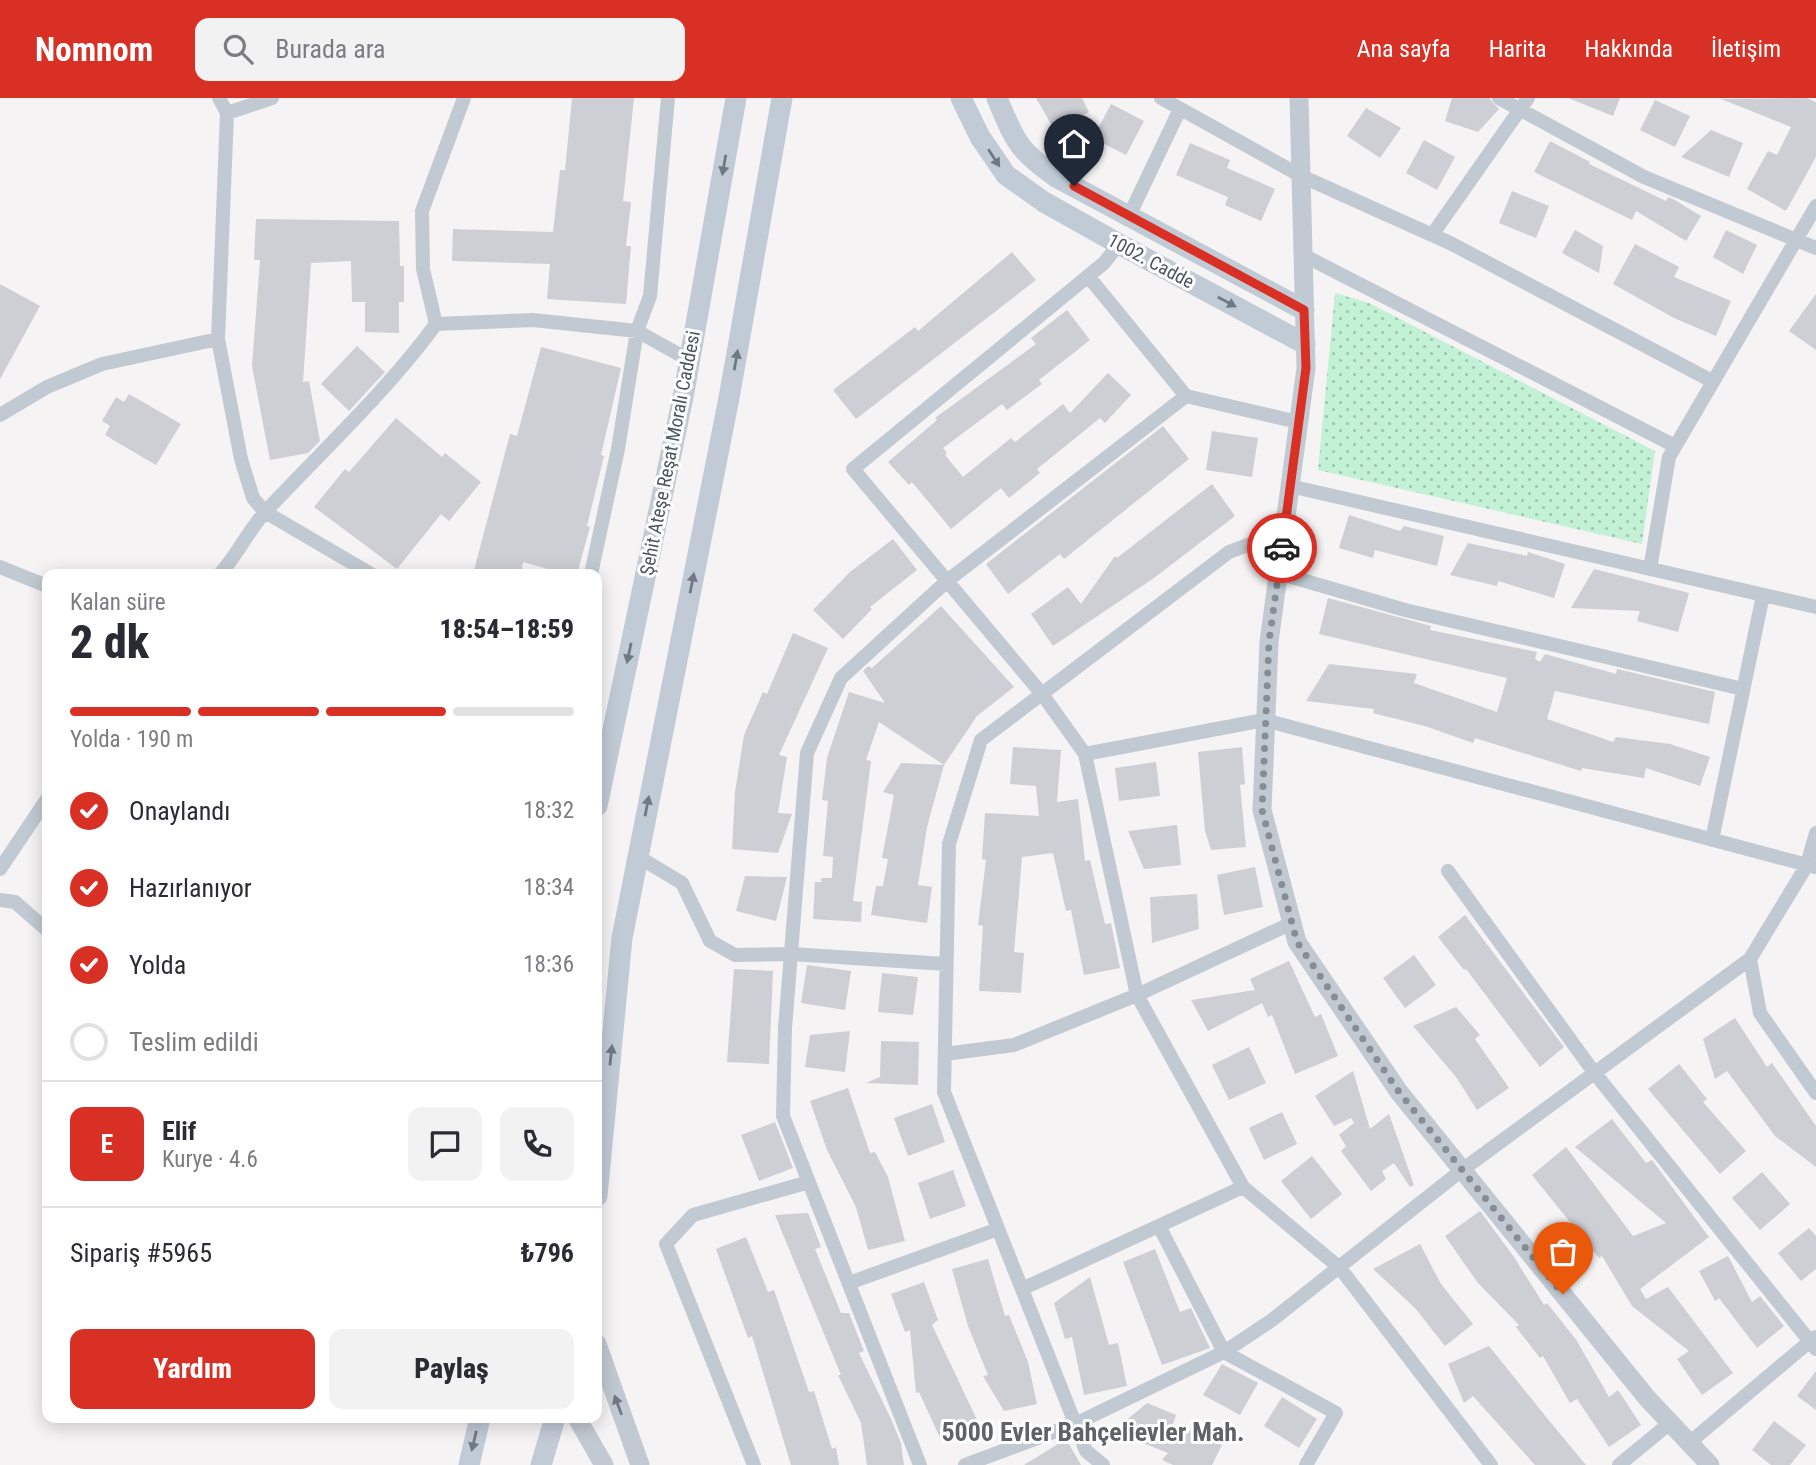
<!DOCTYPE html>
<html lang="tr">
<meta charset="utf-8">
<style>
body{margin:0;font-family:"Roboto Condensed",sans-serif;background:#f2f2f3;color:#2b2b33;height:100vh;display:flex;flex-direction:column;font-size:26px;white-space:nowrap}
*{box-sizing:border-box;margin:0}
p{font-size:23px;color:#7c7c81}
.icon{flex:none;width:38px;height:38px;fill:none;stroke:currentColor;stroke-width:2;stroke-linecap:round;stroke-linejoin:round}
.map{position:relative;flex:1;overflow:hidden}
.panel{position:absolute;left:42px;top:471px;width:560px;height:854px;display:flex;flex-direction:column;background:#fff;border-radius:14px;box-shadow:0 4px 18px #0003}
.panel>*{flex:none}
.pin{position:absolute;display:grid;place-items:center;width:60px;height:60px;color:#fff;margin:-72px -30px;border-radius:50% 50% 50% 0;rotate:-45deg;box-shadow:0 0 7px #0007}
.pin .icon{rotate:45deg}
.courier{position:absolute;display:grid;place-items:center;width:70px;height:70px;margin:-35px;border:5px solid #d93025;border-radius:50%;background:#fff;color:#222;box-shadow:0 2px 9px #0007}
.overview em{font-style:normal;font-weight:800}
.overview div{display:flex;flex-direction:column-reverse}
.overview{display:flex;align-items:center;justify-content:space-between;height:119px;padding:0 28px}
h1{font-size:46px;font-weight:800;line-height:52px}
.bar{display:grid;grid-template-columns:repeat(4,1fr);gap:10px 7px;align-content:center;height:84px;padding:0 28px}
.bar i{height:9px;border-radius:5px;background:#e1e1e2}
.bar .active{background:#d93025}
.bar p{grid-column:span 4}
.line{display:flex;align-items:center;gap:18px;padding:0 28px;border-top:2px solid #e1e1e2}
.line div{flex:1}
.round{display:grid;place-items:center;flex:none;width:74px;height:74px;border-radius:14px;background:#f2f2f3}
ol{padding:0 28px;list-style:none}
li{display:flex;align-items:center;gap:21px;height:77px}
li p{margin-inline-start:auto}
li .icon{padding:7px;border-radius:50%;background:#d93025;color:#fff;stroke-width:4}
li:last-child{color:#7c7c81}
li i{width:38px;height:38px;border:4px solid #e1e1e2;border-radius:50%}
.primary-button{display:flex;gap:14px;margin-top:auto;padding:14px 28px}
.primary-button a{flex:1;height:80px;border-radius:14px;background:#d93025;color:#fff;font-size:28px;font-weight:800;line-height:80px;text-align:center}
.primary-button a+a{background:#f2f2f3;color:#2b2b33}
header{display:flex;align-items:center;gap:42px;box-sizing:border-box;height:98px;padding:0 35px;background:#d93025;color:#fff}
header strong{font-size:33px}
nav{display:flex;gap:38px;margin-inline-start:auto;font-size:24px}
.search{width:490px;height:63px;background:#f2f2f3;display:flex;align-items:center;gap:18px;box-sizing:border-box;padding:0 24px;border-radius:14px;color:#7c7c81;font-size:26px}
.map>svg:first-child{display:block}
.park{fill:url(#park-dots)}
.building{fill:#cdcfd5}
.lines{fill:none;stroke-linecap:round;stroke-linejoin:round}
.minor{stroke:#c1cad2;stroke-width:14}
.tertiary{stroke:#c1cad2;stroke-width:19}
.secondary{stroke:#c1cbd6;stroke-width:21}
.oneway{fill:#6e7984}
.oneway2{fill:#6e7983}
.done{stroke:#868d94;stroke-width:7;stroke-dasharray:0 12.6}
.route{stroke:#d93025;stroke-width:9}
.labels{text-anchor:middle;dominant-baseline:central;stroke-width:6;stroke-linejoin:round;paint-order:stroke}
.street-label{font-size:19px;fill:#4a5661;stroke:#fff}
.district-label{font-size:26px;font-weight:bold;fill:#5f6368;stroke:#fff}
</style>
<header>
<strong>Nomnom</strong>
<div class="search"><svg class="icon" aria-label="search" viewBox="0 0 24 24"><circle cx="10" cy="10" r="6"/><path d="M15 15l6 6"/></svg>Burada ara</div>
<nav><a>Ana sayfa</a><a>Harita</a><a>Hakkında</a><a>İletişim</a></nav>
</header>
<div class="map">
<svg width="1816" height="1367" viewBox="0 0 1816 1367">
<defs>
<pattern id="park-dots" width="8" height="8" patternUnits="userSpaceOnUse" patternTransform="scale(1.75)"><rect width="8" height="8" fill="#c3f1d5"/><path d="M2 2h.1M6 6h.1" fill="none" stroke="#a0c6b0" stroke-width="1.8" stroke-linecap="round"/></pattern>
</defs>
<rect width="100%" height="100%" fill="#f5f3f3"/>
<path class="park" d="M 1335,195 L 1369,205 L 1655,353 L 1642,446 L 1318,372 Z"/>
<path class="building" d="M 572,0 L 634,0 L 623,103 L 631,104 L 626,148 L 631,148 L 626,206 L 547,201 L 550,166 L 452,163 L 453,131 L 553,134 L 560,72 L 565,72 Z
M 1036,0 L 1082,0 L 1089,14 L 1055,33 Z
M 1452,0 L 1489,0 L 1499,11 L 1478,34 L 1445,23 Z
M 1568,0 L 1620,0 L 1613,18 Z
M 1807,0 L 1816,4 L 1816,59 L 1786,113 L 1747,91 L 1768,53 L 1777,57 L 1791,29 L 1721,1 Z
M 1655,2 L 1690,18 L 1675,49 L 1640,32 Z
M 1111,6 L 1144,23 L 1126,57 L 1093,40 Z
M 1366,10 L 1401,30 L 1380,60 L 1347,38 Z
M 1711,32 L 1743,45 L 1729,79 L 1681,59 Z
M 1424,42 L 1455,59 L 1437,92 L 1406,75 Z
M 1550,43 L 1590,64 L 1589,66 L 1666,103 L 1668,99 L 1673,101 L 1701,118 L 1686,143 L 1636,113 L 1632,122 L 1534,74 Z
M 1190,45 L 1230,62 L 1227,70 L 1275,91 L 1261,123 L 1225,107 L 1228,99 L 1176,77 Z
M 1512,93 L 1549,108 L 1536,140 L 1499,125 Z
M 256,121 L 399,123 L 400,168 L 404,168 L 404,204 L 399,204 L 399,235 L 365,234 L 365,204 L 352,204 L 351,163 L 311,165 L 303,284 L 309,283 L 320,343 L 308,355 L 270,362 L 252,268 L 260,162 L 254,162 Z
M 1575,132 L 1603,148 L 1599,175 L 1562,155 Z
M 1726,132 L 1757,147 L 1743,176 L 1713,159 Z
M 1635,146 L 1679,169 L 1674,179 L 1731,203 L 1716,238 L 1674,220 L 1613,186 Z
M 1012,154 L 1036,182 L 856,321 L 833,292 L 915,229 L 918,233 Z
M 0,186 L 40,208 L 0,281 Z
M 1816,196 L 1816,252 L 1789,233 Z
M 1067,212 L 1090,242 L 1039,282 L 1042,286 L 1007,312 L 1002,306 L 943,350 L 947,355 L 945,357 L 963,379 L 1011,340 L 1015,344 L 1063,306 L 1070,315 L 1108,275 L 1131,297 L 1105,325 L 1100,320 L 1037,371 L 1040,375 L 1009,400 L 1001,390 L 951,431 L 912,384 L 909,387 L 888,364 L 937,322 L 935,320 L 1036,246 L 1031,240 Z
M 357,248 L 385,274 L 349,313 L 321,286 Z
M 541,249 L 621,270 L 601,357 L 604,358 L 587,428 L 590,429 L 577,476 L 565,476 L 523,464 L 521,476 L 473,476 L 510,336 L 517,338 Z
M 129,296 L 181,326 L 156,367 L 105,337 L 110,328 L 102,323 L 116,299 L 124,304 Z
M 396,320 L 442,359 L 445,355 L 481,384 L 449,423 L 441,416 L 397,471 L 314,409 L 345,371 L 349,374 Z
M 1163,328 L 1189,361 L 1064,461 L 1060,456 L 1008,496 L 986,466 Z
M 1212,333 L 1258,340 L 1252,379 L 1206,372 Z
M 1212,386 L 1235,418 L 1154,480 L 1053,548 L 1031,516 L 1068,489 L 1081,506 L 1115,458 L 1117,460 Z
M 1349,417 L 1400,433 L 1404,428 L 1444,438 L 1437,468 L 1375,452 L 1373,460 L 1339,450 Z
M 893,441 L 917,472 L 870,509 L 872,511 L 843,541 L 813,512 L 850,474 Z
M 1468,445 L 1527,458 L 1528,454 L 1565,466 L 1554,500 L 1498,483 L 1497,488 L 1450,477 Z
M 1594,471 L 1689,495 L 1678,534 L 1637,523 L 1640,513 L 1571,510 Z
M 1328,500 L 1431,528 L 1430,532 L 1537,554 L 1535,561 L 1540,564 L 1545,556 L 1616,576 L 1617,571 L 1715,594 L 1709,626 L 1555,593 L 1547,621 L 1613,644 L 1616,639 L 1670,646 L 1710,659 L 1700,688 L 1646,670 L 1644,680 L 1582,670 L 1581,673 L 1475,640 L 1473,645 L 1425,628 L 1373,615 L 1374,611 L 1306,603 L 1329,566 L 1417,576 L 1414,585 L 1497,614 L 1507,580 L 1319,536 Z
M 941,508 L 1014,589 L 977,618 L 944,667 L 879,624 L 866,662 L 871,663 L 853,803 L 862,804 L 861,824 L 813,821 L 815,784 L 821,784 L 821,780 L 832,780 L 833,759 L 823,758 L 828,703 L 822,702 L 827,660 L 849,594 L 885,605 L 863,573 L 868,568 L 872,570 Z
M 793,535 L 828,550 L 779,657 L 787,659 L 778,715 L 792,716 L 778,755 L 732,751 L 735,694 L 744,637 L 763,594 L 767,596 Z
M 1013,649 L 1061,652 L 1057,704 L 1078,701 L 1085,763 L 1090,762 L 1105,826 L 1111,825 L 1120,870 L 1084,877 L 1071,812 L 1066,813 L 1053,755 L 1022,759 L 1014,854 L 1024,855 L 1021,895 L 979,893 L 983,828 L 978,827 L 986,762 L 982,761 L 985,715 L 1039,718 L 1036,688 L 1010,686 Z
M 1242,649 L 1245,686 L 1240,687 L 1246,749 L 1211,752 L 1205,733 L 1198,654 Z
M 1156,664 L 1160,698 L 1119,703 L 1115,670 Z
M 901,665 L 944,667 L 927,729 L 918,787 L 932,789 L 927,825 L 871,817 L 876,788 L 883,788 L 888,761 L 882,760 L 894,697 L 883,694 Z
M 1177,727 L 1181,767 L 1144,771 L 1128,733 Z
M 1255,769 L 1263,809 L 1224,817 L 1217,777 Z
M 745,778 L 787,779 L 776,823 L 736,813 Z
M 1197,796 L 1199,831 L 1152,845 L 1150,799 Z
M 1465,817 L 1564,949 L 1540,969 L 1466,871 L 1464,872 L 1438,839 Z
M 1414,857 L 1436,887 L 1405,910 L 1383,880 Z
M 1289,863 L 1315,919 L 1321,916 L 1338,958 L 1295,976 L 1272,917 L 1268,919 L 1262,905 L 1208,933 L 1191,902 L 1255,892 L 1250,881 Z
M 807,867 L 851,873 L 845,912 L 801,905 Z
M 734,871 L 773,873 L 769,966 L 727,964 Z
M 882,875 L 918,879 L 913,917 L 878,914 Z
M 1456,909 L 1480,937 L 1475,941 L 1509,990 L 1477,1012 L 1456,979 L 1413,928 Z
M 1735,920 L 1767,969 L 1772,965 L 1816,1028 L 1816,1069 L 1775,1038 L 1727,973 L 1715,981 L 1703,941 Z
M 850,933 L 845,974 L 805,969 L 810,937 Z
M 881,943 L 919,944 L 918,987 L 866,985 L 880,979 Z
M 1249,949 L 1266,985 L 1229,1002 L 1212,967 Z
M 1679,966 L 1707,1001 L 1703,1004 L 1746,1053 L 1720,1076 L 1648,991 Z
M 1353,973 L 1370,1031 L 1389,1016 L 1414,1087 L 1410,1089 L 1394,1065 L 1382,1073 L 1386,1081 L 1371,1093 L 1341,1053 L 1346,1048 L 1339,1037 L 1354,1025 L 1351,1020 L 1334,1028 L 1315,998 Z
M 848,990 L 870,1055 L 875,1054 L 888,1079 L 905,1143 L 868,1152 L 856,1109 L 827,1052 L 810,1003 Z
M 932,1006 L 945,1044 L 908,1058 L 894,1020 Z
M 1282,1014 L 1297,1046 L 1264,1062 L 1249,1030 Z
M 1612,1021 L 1646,1065 L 1652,1062 L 1709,1139 L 1640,1191 L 1646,1201 L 1668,1189 L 1733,1275 L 1702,1297 L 1677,1261 L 1689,1253 L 1632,1208 L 1602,1158 L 1599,1160 L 1532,1077 L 1566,1049 L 1633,1138 L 1666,1125 L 1575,1049 Z
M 775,1024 L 793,1070 L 759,1083 L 741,1037 Z
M 1312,1058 L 1342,1096 L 1311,1121 L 1281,1083 Z
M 953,1072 L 966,1108 L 930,1121 L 918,1085 Z
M 1762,1074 L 1790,1106 L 1760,1132 L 1732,1100 Z
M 1480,1113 L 1514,1159 L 1544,1207 L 1547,1205 L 1577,1243 L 1609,1299 L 1618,1292 L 1641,1327 L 1609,1349 L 1577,1301 L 1570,1305 L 1543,1258 L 1540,1260 L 1516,1229 L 1519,1227 L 1478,1185 L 1445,1138 Z
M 808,1115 L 821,1149 L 815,1151 L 841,1215 L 849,1215 L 864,1253 L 859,1255 L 892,1323 L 901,1345 L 904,1367 L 867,1367 L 861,1325 L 838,1277 L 841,1277 L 775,1117 Z
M 1809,1130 L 1816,1138 L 1816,1171 L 1801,1183 L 1778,1155 Z
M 746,1139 L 768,1194 L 774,1192 L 809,1294 L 814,1293 L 832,1351 L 836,1349 L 839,1367 L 791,1367 L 752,1238 L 748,1240 L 716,1151 Z
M 1420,1146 L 1441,1186 L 1473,1226 L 1445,1248 L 1415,1210 L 1373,1171 Z
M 1155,1151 L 1180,1214 L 1191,1210 L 1210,1250 L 1162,1267 L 1123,1164 Z
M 1728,1158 L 1752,1204 L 1760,1198 L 1784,1228 L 1757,1250 L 1719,1200 L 1715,1203 L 1699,1173 Z
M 988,1161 L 1005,1218 L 1009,1217 L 1028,1264 L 1037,1306 L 1004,1313 L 983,1278 L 988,1277 L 968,1228 L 952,1171 Z
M 1090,1179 L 1109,1247 L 1118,1245 L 1127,1288 L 1084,1297 L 1072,1239 L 1065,1241 L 1054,1205 Z
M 924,1184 L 938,1222 L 932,1227 L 979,1326 L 942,1344 L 919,1294 L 916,1295 L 910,1232 L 905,1234 L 891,1196 Z
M 1489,1248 L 1546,1319 L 1586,1367 L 1535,1367 L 1473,1298 L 1464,1305 L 1448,1266 Z
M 1222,1266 L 1258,1285 L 1240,1317 L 1203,1297 Z
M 1816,1273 L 1816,1312 L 1797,1298 Z
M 1282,1299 L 1317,1321 L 1299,1350 L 1264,1328 Z
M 1147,1305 L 1176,1317 L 1173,1326 L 1222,1347 L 1212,1367 L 1173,1367 L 1162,1362 L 1168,1355 L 1113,1333 Z
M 1774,1323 L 1806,1347 L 1790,1367 L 1771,1367 L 1752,1352 Z
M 1066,1341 L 1081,1367 L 1024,1367 Z"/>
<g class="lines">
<path class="minor" d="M 219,0 L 227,15 L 218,241 L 241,361 L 253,400 L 265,414 L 371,476
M 1161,0 L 1301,78 L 1450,145 L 1712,283
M 1499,0 L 1644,79 L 1816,150
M 227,15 L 272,0
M 1130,116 L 1180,11
M 1432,137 L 1528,0
M 1119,146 L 1104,165 L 853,371 L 1042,596 L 1085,656 L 1137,897 L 1243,1089 L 1340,1170 L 1491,1367
M 1303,157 L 1675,348
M 1088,178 L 1186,298
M 436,226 L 533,222 L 637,233 L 689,262
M 436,226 L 423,171 L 422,113 L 464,0
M 0,317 L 47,289 L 102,266 L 218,241
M 1290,388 L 1816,509
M 0,469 L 47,488
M 1650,471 L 1669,359 L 1816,108
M 1278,475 L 1405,512 L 1743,591
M 220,476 C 238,456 249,431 267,412 C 325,350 386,294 436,226
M 591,476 L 618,351 L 637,233 L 650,198 L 668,0
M 1085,656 L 1264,622 L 1815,769
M 1712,742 L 1763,497
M 637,758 L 682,785 L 710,843 L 735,857 L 791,856 L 946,866
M 0,771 L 47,701
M 1448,773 L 1593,973 L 1816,1251
M 0,802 L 15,804 L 47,832
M 1750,861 L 1760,915 L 1816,995
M 945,956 L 1014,947 L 1137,897 L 1292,825
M 1159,1128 L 1224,1254 L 1336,1315 L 1306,1367
M 849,1185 L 998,1131
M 1022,1191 L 1243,1089
M 1689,1345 L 1815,1239
M 754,1367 L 666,1146 L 693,1117 L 809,1084
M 920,1367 L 783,1018 L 785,930 L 807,655 L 841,580 L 947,483 L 1186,298 L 1298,324
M 965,1367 L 1075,1326 L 1224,1254 L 1272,1222 L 1462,1072 L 1750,861 L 1807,767 L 1816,735
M 1103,1367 L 1086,1353 L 944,994 L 949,746 L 981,642 L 1229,454 L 1284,433
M 1619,1367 L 1670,1325"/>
<path class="tertiary" d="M 1299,0 L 1306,270 L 1269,544 L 1262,712 L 1297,844 L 1399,994 L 1647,1300 L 1710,1367
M 597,1246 L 640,1367
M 577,1320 L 604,1367"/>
<path class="secondary" d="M 961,0 L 980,39 L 1006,77 L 1044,104 L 1119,146 L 1305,246
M 997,0 C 1015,43 1017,51 1056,79 L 1304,212
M 597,708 L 684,294 L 736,0
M 597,1098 L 622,840 L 729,300 L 782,0
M 469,1367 L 480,1320
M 541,1367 L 555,1320"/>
</g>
<defs><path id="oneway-solid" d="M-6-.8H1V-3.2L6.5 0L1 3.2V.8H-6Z" transform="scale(1.75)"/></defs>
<g class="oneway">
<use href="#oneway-solid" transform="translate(994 60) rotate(57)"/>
<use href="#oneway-solid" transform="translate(724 67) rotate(100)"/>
<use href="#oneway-solid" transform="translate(1227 204) rotate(28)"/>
<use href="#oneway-solid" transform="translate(736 262) rotate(-80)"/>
<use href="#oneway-solid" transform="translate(692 485) rotate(-79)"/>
<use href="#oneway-solid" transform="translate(629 555) rotate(102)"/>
<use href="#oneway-solid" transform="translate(647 708) rotate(-79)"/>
<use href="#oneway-solid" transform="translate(611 957) rotate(-84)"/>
<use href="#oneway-solid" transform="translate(474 1343) rotate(103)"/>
</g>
<use class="oneway2" href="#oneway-solid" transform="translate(618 1307) rotate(-110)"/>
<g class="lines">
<path class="done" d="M 1282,450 L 1269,544 L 1262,712 L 1297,844 L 1399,994 L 1563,1196"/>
<path class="route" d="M 1074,88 L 1304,212 L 1306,270 L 1282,450"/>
</g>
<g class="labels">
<g class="street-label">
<text transform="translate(1151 163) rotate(28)">1002. Cadde</text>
<text transform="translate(670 355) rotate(-79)">Şehit Ateşe Reşat Moralı Caddesi</text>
</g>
<g class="district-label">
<text x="1093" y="1334">5000 Evler Bahçelievler Mah.</text>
</g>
</g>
</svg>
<div class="pin" style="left:1563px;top:1196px;background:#ea580c"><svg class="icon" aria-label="bag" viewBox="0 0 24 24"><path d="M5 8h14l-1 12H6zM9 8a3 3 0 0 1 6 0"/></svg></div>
<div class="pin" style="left:1074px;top:88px;background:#1f2937"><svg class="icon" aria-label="home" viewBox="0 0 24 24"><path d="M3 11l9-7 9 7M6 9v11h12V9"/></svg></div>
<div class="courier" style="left:1282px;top:450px"><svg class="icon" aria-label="car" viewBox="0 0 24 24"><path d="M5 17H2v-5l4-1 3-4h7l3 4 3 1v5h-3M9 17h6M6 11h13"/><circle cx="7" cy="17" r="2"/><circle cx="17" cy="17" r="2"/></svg></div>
<section class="panel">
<div class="overview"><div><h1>2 dk</h1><p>Kalan süre</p></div><em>18:54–18:59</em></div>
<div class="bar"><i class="active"></i><i class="active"></i><i class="active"></i><i></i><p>Yolda · 190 m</p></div>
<ol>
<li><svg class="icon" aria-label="check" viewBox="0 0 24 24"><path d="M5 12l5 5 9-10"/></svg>Onaylandı<p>18:32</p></li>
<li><svg class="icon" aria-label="check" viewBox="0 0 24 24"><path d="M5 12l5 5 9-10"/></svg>Hazırlanıyor<p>18:34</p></li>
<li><svg class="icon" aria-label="check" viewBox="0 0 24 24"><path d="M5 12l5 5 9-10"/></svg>Yolda<p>18:36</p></li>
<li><i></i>Teslim edildi</li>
</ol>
<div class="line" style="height:126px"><b class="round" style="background:#d93025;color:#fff">E</b><div><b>Elif</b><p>Kurye · 4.6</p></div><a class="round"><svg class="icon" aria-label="chat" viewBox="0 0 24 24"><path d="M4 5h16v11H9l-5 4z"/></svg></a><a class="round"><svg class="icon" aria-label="phone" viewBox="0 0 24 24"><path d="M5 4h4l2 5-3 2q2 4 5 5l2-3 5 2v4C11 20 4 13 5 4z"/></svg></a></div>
<div class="line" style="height:91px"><div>Sipariş #5965</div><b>₺796</b></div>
<div class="primary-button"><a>Yardım</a><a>Paylaş</a></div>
</section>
</div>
